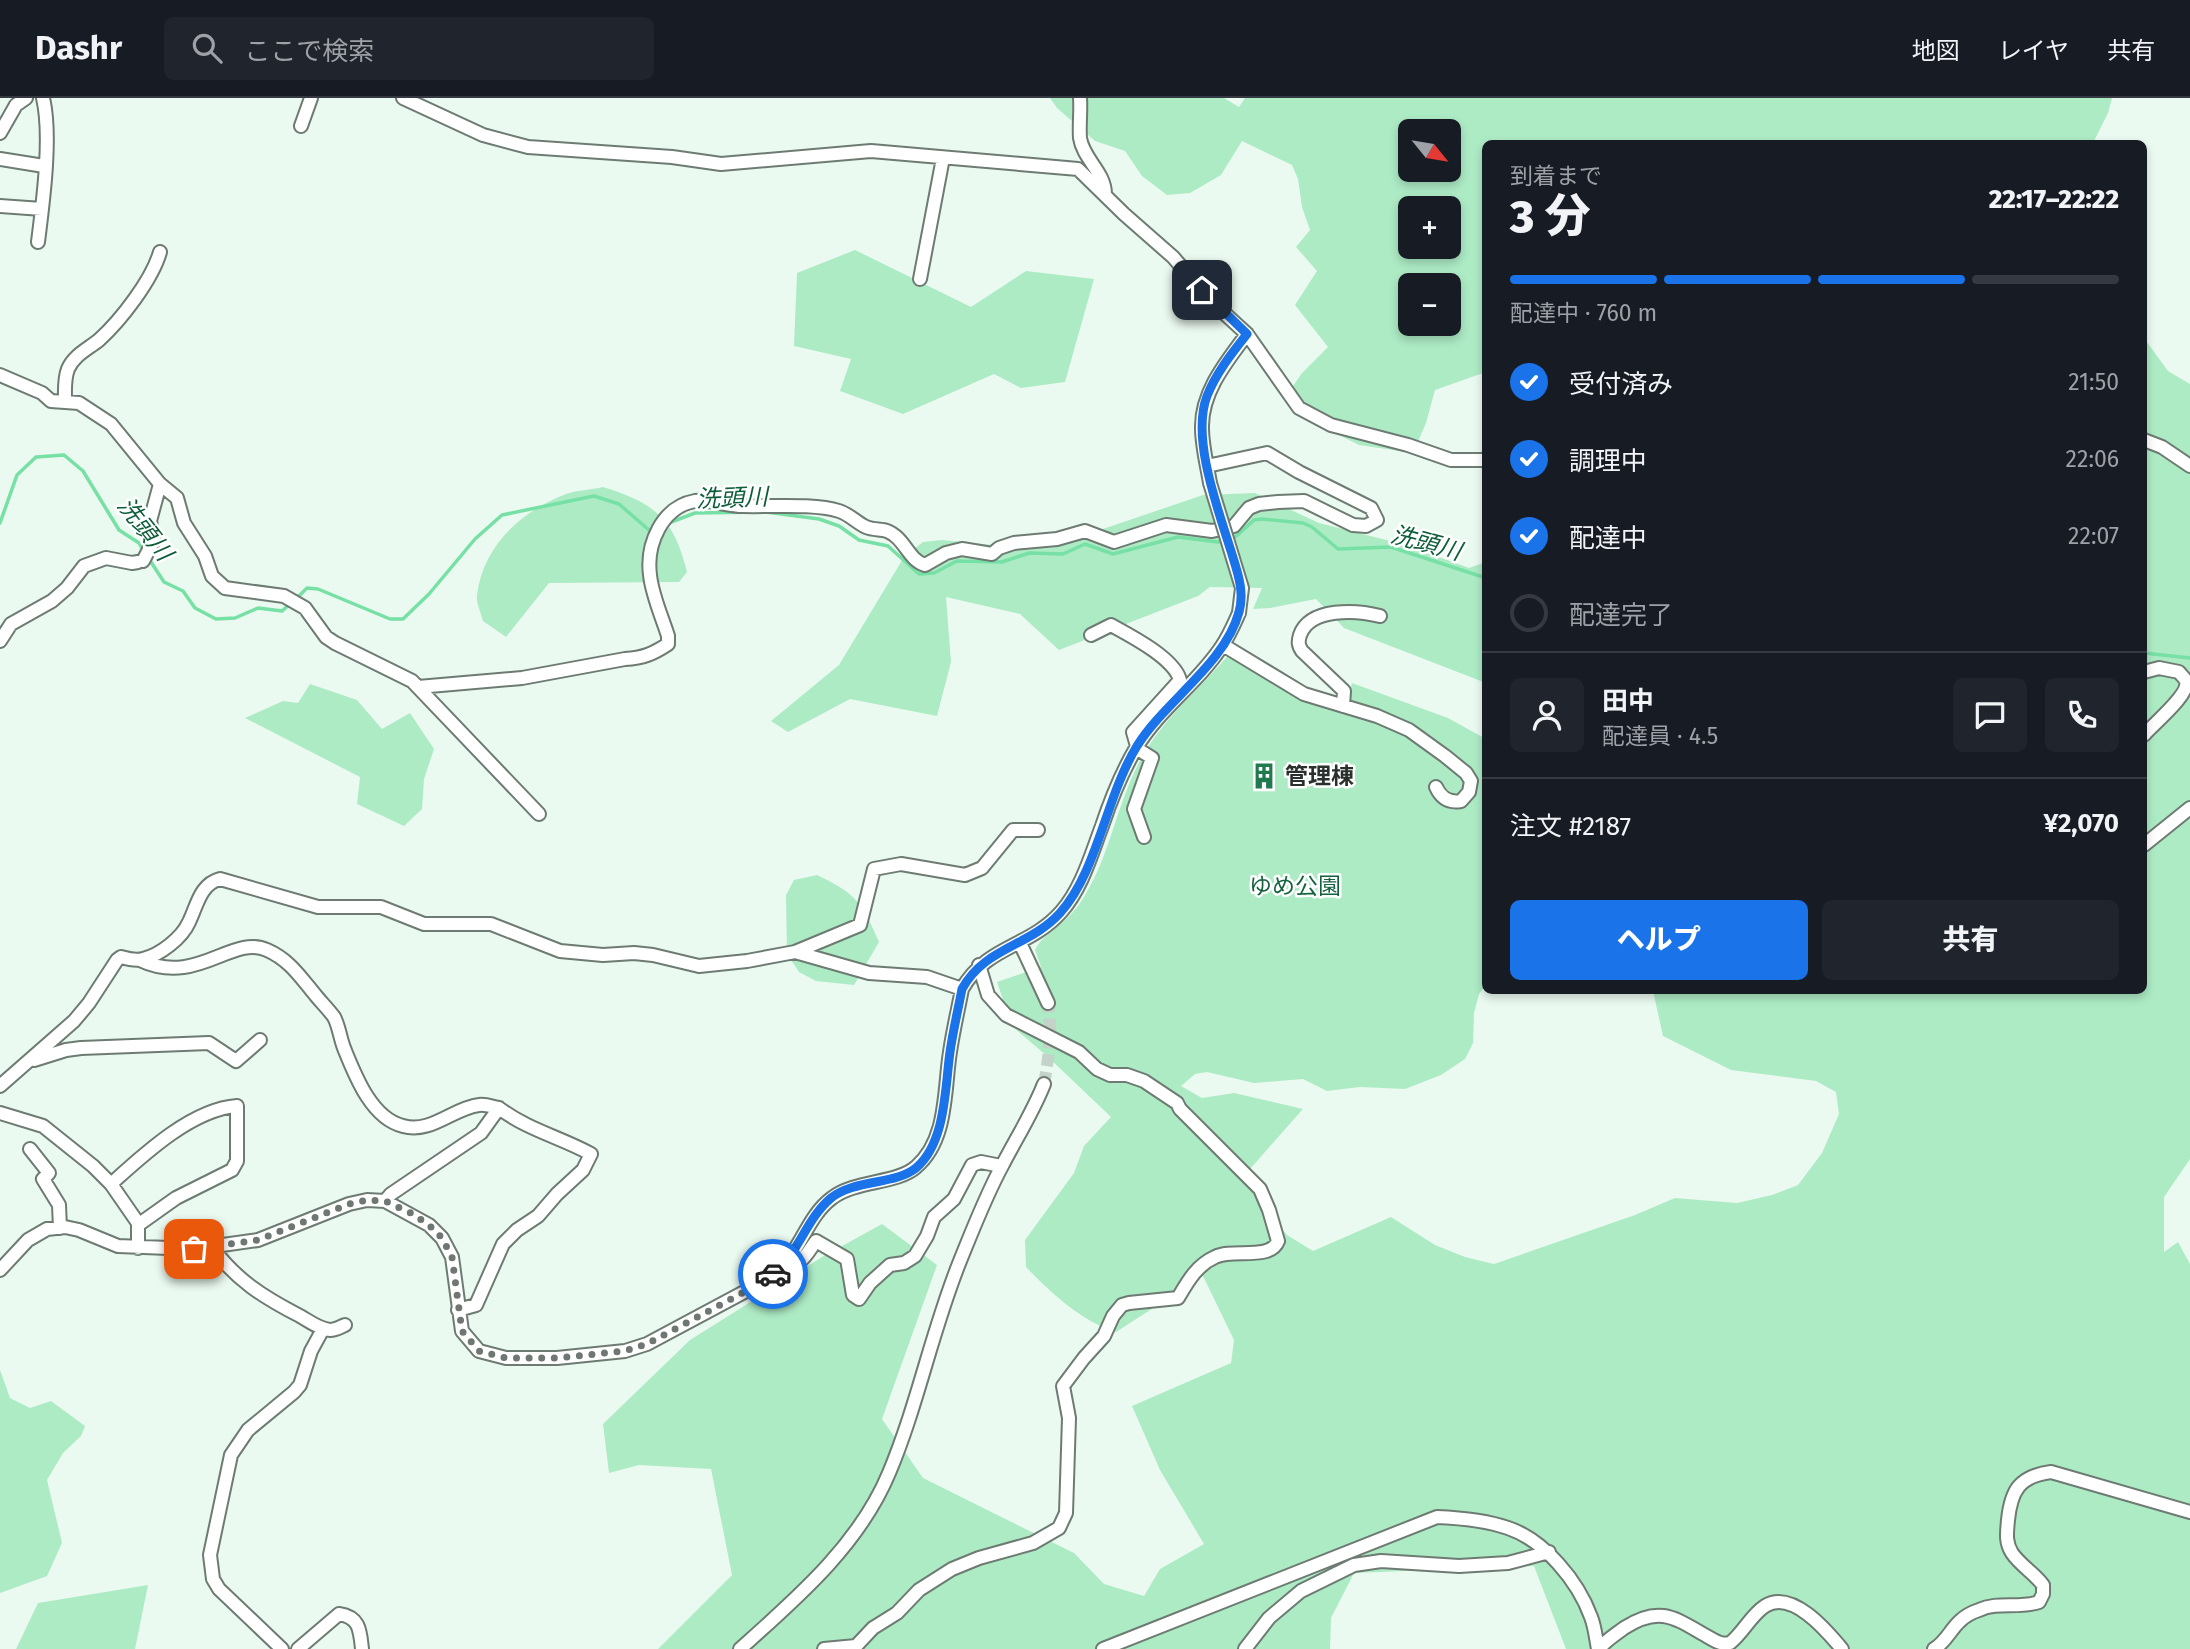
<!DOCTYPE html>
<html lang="ja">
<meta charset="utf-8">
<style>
body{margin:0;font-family:"Fira Sans","Noto Sans JP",sans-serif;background:#20242c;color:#f1f3f6;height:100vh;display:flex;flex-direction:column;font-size:26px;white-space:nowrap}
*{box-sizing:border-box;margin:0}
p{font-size:23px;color:#9ea1a6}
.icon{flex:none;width:38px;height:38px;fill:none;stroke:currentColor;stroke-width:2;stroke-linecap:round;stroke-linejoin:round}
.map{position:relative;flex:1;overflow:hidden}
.panel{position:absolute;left:1482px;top:42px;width:665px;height:854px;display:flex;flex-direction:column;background:#171b24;border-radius:10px;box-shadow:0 4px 10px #0003}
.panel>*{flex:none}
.needle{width:46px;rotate:120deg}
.fabs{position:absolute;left:1398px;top:21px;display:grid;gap:14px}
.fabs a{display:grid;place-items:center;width:63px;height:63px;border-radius:10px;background:#171b24;box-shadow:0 4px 10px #0003;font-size:35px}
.pin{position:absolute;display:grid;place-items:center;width:60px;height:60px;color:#fff;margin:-30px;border-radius:14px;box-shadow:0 4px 10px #0006}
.courier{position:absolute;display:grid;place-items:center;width:70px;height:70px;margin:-35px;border:5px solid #1a73e8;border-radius:50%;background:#fff;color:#222;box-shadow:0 2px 9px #0007}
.summary em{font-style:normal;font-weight:800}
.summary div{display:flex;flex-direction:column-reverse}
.summary{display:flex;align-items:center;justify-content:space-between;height:119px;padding:0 28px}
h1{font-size:46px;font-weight:800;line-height:52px}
.bar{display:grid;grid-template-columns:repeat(4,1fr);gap:10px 7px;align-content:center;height:84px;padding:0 28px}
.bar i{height:9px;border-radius:5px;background:#363941}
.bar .current{background:#1a73e8}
.bar p{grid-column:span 4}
.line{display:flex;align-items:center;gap:18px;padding:0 28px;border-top:2px solid #363941}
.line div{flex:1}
.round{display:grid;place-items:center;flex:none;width:74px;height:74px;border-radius:10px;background:#20242c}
ol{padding:0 28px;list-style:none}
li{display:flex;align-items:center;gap:21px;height:77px}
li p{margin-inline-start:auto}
li .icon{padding:7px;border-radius:50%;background:#1a73e8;color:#fff;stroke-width:4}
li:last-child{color:#9ea1a6}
li i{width:38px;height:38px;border:4px solid #363941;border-radius:50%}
.cta{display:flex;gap:14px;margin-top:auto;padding:14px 28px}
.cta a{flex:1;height:80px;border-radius:10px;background:#1a73e8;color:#fff;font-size:28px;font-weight:800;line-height:80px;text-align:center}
.cta a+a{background:#20242c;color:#f1f3f6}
header{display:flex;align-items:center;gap:42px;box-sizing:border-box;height:98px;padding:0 35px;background:#171b24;border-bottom:2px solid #363941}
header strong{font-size:33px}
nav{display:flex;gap:38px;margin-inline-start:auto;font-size:24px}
.search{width:490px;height:63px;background:#20242c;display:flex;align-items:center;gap:18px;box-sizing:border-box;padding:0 24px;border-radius:10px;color:#9ea1a6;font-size:26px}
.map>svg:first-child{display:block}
.green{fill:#adebc5;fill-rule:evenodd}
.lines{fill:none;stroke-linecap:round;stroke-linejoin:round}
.stream{stroke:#77e0a5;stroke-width:3.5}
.minor-tunnel{stroke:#c4d2c9;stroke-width:12;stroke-dasharray:12 6;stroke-linecap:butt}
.minor-casing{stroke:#6d7b72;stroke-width:16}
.minor{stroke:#fff;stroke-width:12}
.minor-bridge-casing{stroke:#6d7b72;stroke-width:16;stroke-linecap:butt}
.minor-bridge{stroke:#fff;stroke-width:12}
.done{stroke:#6e7771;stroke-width:7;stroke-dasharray:0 12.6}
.route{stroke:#1a73e8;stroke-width:9}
.labels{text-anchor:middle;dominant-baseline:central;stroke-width:5;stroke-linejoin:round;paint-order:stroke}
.poi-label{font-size:23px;font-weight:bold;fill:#2a302c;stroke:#fff;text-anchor:start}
.park-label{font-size:23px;fill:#15633e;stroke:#fff}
.water-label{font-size:24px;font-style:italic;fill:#0e5e3a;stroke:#fff}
</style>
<header>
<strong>Dashr</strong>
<div class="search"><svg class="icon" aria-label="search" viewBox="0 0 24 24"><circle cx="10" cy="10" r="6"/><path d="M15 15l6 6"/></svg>ここで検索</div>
<nav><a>地図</a><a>レイヤ</a><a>共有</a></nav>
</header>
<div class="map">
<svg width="2190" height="1551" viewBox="0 0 2190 1551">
<rect width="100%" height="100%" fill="#ebfaf0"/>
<path class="green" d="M 1050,0 L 1224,0 L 1239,9 L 1245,0 L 2112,0 L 2108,15 L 2093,45 L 1486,46 L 1486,274 L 1435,292 L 1426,325 L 1413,355 L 1359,347 L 1301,318 L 1293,288 L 1302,275 L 1328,249 L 1295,207 L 1317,173 L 1296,149 L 1310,132 L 1302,109 L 1298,81 L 1292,67 L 1242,43 L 1221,77 L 1190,95 L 1167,97 L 1142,78 L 1125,53 L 1095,43 L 1057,10 ZM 1410,33 L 1449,33 L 1449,72 L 1410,72 ZM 1410,110 L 1449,110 L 1449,149 L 1410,149 ZM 1410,187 L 1449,187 L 1449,226 L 1410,226 Z
M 855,152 L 971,209 L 1026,173 L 1094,181 L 1065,284 L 1021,290 L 994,276 L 903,316 L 840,293 L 851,261 L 794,248 L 797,175 Z
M 2144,240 L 2168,273 L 2190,286 L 2190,1061 L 2164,1099 L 2164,1154 L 2178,1144 L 2190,1166 L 2190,1551 L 1566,1551 L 1534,1468 L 1354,1475 L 1331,1520 L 1330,1551 L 658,1551 L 732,1477 L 711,1371 L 639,1367 L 609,1375 L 603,1326 L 690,1242 L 822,1159 L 882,1126 L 937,1167 L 882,1321 L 923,1380 L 1074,1455 L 1104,1486 L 1144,1498 L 1160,1471 L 1204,1446 L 1160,1372 L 1132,1308 L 1231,1265 L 1234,1242 L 1203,1178 L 1116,1234 C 1081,1223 1051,1195 1026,1169 L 1025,1142 L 1074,1075 L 1084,1048 L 1111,1019 L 1048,959 L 1012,928 L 997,884 L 1041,869 L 1035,852 C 1040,841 1048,837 1057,829 C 1068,820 1078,810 1085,797 C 1113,752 1118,695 1148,649 C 1172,612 1208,583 1236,548 L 1307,591 L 1347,603 L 1352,585 L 1448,620 L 1486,641 L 1486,887 L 1479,896 L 1474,915 L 1473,945 L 1465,961 L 1441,977 L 1405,991 L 1360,989 L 1327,993 L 1303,981 L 1254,985 L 1207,974 L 1195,976 L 1181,988 L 1202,1000 L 1234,995 L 1303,1011 L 1250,1071 L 1258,1105 L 1287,1137 L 1313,1153 L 1391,1119 L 1435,1147 L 1465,1159 L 1494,1166 L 1635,1117 L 1675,1100 L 1737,1105 L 1772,1097 L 1798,1087 L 1822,1055 L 1839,1016 L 1836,994 L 1816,983 L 1731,972 L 1663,938 L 1653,893 L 2144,892 Z
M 603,389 C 655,405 674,421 687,474 L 679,484 L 549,485 L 506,539 L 483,523 C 481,515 476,505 477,497 C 483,448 521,413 566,396 C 577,392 591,392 603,389 Z
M 1255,395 L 1319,425 L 1406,447 L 1469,470 L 1486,464 L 1486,585 L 1344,530 L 1316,501 L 1270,510 L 1253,511 L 1262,490 L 1210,489 L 1198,498 L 1059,552 L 1020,516 L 946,499 L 951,564 L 937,618 L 850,601 L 788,634 L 771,623 L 839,567 L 904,459 L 923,444 L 942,442 L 1015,449 L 1056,445 L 1100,432 L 1203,397 Z
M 310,586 L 357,602 L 382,631 L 410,615 L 434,651 L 424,681 L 422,711 L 404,728 L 357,706 L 360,679 L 245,620 L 283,603 L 298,605 Z
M 817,777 C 857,796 862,805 879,844 L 854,887 L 816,883 L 799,874 L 787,856 L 786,797 L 794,782 Z
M 0,1272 L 10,1300 L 30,1310 L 51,1303 L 85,1328 L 81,1338 L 63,1355 L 47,1382 L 62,1445 L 47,1478 L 0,1495 Z
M 148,1487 L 135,1551 L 16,1551 L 38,1505 Z"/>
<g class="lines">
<path class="stream" d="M 0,425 L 17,377 L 36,359 L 64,357 L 83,373 L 119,432 L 139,445 L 144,454
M 666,426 L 695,415 L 766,414 L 819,421 L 839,428 L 859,442 L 888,448 L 919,476 L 934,475 L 957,463 L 1002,464 L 1029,455 L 1063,456 L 1085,446 L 1113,456 L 1178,439 L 1218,444 L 1232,442 L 1254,422 L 1262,421 L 1303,425 L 1312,429 L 1338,451 L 1391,449 L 1486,480
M 149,461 L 164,484 L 183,493 L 195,510 L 216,521 L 235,520 L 258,510 L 282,513 L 291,505
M 297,500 L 307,490 L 318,491 L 390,521 L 403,521 L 429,496 L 475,441 L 502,417 L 594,398 L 619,406 L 649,432 L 655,430
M 2144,555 L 2190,560"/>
<path class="minor-tunnel" d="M 1044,986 C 1049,958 1052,933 1048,905"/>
<g class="minor-casing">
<path id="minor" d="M 403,0 L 483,37 L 528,49 L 672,59 L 721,66 L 871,53 L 1078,71 L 1124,116 L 1173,159 L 1212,204 L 1247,236 L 1299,310 L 1331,327 L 1408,347 L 1451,362 L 1486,362
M 1080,0 C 1081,13 1079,27 1080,40 C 1083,61 1105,74 1105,96
M 301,28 L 311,0
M 0,35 L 16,7 L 26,0
M 0,61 L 44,68
M 0,108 L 42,111
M 38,144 C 43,104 52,38 43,0
M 920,181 L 943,60
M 0,277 L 42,295 L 51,303 L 79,305 L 111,326 L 160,386 L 177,400 L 184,425 L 205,458 L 212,478 L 225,490 L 284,498 L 305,510 L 326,539 L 335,545 L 412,583 L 539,716
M 65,303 C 65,293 64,281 68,271 C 74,257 88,251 99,242 C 121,222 152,182 160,154
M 2144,342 L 2162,349 L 2190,368
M 1210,385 C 1207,367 1202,348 1202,330 C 1201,294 1227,263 1247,236
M 143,463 L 154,442 L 150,423 L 160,386
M 1091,537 L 1111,527 C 1131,538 1174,560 1180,582 L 1133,634 L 1137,648
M 0,543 L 11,526 L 52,503 L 67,490 L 84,468 L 106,460 L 132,465 L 138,464
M 1223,547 L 1304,596 L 1377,618 L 1409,632 L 1445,658 L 1466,675 L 1471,683 L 1469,694 L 1461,703 C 1449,705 1441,700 1436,689
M 2144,574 L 2159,570 L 2179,574 C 2181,577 2185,580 2186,583 C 2190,597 2153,626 2144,637
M 418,589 L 522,580 L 625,561 C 643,560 653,556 668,546 L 668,538 C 662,519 652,497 650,477 C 646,446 662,409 695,403 C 710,401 727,408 743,408 C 769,409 814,405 839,413 C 849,416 857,425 866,429 C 873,432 881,431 887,433 C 905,440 908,462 925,467 L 946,455 L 962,451 L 992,456 L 999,450 L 1014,445 L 1057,441 L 1085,433 L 1114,444 L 1166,427 L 1212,433 L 1234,428 L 1249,410 L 1259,406 L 1278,404 L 1304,403 L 1353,427 L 1366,428 L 1377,422 L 1371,410 L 1299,374 L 1267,355 L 1207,368
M 1343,608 L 1344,593 L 1302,553 C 1298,547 1298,544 1300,537 C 1310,509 1357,512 1380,518
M 1136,650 L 1152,660 L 1134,711 L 1144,739
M 2144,747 L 2190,710
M 1020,845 L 1048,905
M 795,854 L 860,827 L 874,771 L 901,766 L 965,777 L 982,770 L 1013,732 L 1038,732
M 140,862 C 197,889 232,836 267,852 C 290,862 301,880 317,899 C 322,905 329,912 334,919 C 339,928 340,940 344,950 C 355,977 371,1020 403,1028 C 431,1036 453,1010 479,1007 C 486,1006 493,1009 499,1010
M 34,962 L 66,952 L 81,950 L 209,945 L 236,963 L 260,942
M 0,988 L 74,923 L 89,905 L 117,862 L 121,859 C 128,861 136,863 143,861 C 160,857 182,840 189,824 C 197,808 200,786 220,781 L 318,809 L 381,809 L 424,826 L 491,826 L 560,853 L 603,857 L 634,855 L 653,857 L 699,868 L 747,863 L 795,854 L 869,875 L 927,879 L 962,891
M 0,1015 L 43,1028 L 93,1068 L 111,1086 L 138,1125 L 138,1150
M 30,1051 L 49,1075 L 43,1081 L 59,1107 L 60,1130
M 111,1086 C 143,1057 192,1011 237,1008 L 237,1063 L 232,1072 L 176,1100 L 138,1127
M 385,1103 L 391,1096 L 481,1035 L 499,1010 C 528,1032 560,1039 591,1056 L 583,1072 L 557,1096 L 538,1118 L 517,1132 L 503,1146 L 476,1207 L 458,1212
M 211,1148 C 236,1182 263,1199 300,1218 C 309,1223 319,1231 330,1232 C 336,1232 340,1229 345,1227
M 784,1167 C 803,1167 805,1158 816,1143 L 847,1161 L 853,1197 L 859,1201 L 870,1185 L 890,1167 L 904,1165 L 915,1158 L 927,1138 L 934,1119 L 954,1101 L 972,1067 L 981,1064 L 1001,1068
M 0,1172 L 28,1142 L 47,1131 L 65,1129 L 79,1132 L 118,1148 L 194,1151 L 258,1142 L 349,1106 L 367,1102 L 385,1103 L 429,1127 L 442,1140 L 452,1159 L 462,1233 L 479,1253 L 506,1260 L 557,1260 L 625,1253 L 647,1246 L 761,1185 C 773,1176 784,1168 792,1156 C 805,1137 813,1114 832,1100 C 855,1082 897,1086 916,1069 C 948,1042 944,991 950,954 C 953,933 958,912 962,891 C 987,847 1029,850 1061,814 C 1082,790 1091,757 1102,728 C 1111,701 1122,674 1136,650 C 1159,611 1198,585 1222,548 C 1229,538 1234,526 1239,515
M 282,1551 L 219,1491 L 213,1481 L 210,1457 L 231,1357 L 248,1332 L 294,1294 L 300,1287 L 311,1253 L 323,1231
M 298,1551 L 339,1516 C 360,1519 360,1533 362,1551
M 740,1551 C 797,1500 859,1447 889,1375 C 918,1306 932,1232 960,1163 C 973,1131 986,1097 1003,1066 C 1017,1039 1033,1014 1044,986
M 824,1551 L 856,1548 L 873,1530 L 897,1515 L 919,1492 L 952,1471 L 979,1460 L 1033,1445 L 1059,1430 L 1066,1415 L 1069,1320 L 1063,1288 L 1084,1260 L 1104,1238 L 1113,1218 L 1122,1207 L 1129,1205 L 1178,1200 C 1188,1183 1197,1167 1215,1159 C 1233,1150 1270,1163 1278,1143 L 1269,1112 L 1260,1091 L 1180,1011 L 1177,1005 L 1144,983 L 1127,977 L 1110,977 L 1097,971 L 1079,954 L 1006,917 L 988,897 L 979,867
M 1103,1551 L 1437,1419 C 1461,1420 1485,1422 1508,1430 C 1544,1442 1578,1483 1591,1519 C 1595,1529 1596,1541 1598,1551
M 1245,1551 L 1269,1520 L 1301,1493 L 1354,1467 L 1381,1463 L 1459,1468 L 1508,1465 L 1549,1454
M 1599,1551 C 1606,1542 1615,1537 1624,1530 C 1661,1506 1676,1521 1710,1540 C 1717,1544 1722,1547 1730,1545 C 1743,1535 1751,1517 1765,1508 C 1792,1491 1827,1533 1842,1551
M 1934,1551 C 1946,1544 1950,1532 1960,1523 C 1965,1518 1973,1514 1979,1512 C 1998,1503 2019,1511 2039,1504 L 2043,1496 L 2043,1487 C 2034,1475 2020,1467 2012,1455 C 2005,1444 2007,1434 2008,1422 C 2011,1393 2019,1378 2051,1374 L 2190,1414"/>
</g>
<use href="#minor" class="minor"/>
<g class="minor-bridge-casing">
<path id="minor-bridge" d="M 1210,385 L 1242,490 L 1239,515"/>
</g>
<use href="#minor-bridge" class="minor-bridge"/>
</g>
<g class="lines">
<path class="done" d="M 194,1151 L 258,1142 L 349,1106 L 367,1102 L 385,1103 L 411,1115 L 429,1127 L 442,1140 L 452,1159 L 462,1233 L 479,1253 L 506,1260 L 557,1260 L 625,1253 L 647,1246 L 761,1185 L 773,1176"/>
<path class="route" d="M 773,1176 C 799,1155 806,1121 831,1100 C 855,1081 895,1087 916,1070 C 946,1045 945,989 950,954 C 953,933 958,912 962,891 C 985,849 1029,849 1060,815 C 1098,773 1106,698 1137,648 C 1165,603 1225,566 1239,514 C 1245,493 1237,473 1231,453 C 1218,411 1191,340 1207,298 C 1216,275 1232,255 1247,236 L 1202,192"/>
</g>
<defs>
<g id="building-bare" transform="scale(2.1)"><path d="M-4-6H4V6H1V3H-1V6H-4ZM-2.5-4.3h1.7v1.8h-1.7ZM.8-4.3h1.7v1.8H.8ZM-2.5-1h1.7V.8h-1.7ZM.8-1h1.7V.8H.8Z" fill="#217a4e" stroke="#fff" stroke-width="2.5" paint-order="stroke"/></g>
</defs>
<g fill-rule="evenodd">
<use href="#building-bare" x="1264" y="678"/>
</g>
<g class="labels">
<g class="poi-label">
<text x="1285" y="678">管理棟</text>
</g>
<g class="park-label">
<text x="1295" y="788">ゆめ公園</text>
</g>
<g class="water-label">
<text transform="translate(732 400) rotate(-2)">洗頭川</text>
<text transform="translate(145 431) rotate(52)">洗頭川</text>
<text transform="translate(1426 445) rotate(15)">洗頭川</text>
</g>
</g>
</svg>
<div class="fabs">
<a><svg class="needle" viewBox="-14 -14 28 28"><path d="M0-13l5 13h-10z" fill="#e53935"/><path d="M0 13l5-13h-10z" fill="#9ea1a6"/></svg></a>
<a>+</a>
<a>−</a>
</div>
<div class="pin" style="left:194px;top:1151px;background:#ea580c"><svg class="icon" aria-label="bag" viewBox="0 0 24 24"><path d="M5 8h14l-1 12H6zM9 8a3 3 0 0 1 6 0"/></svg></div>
<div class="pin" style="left:1202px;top:192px;background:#1f2937"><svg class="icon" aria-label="home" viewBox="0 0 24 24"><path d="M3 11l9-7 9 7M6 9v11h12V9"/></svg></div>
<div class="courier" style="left:773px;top:1176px"><svg class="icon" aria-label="car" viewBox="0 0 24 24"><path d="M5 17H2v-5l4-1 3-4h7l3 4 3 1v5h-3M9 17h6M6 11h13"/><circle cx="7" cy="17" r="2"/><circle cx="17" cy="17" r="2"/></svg></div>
<section class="panel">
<div class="summary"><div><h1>3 分</h1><p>到着まで</p></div><em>22:17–22:22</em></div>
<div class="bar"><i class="current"></i><i class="current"></i><i class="current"></i><i></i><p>配達中 · 760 m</p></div>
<ol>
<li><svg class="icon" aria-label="check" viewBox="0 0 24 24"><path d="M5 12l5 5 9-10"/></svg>受付済み<p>21:50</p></li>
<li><svg class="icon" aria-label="check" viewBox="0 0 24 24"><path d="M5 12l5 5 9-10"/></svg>調理中<p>22:06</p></li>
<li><svg class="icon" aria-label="check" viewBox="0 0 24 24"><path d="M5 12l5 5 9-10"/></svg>配達中<p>22:07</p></li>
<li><i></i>配達完了</li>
</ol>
<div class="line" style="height:126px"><a class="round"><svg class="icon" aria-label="person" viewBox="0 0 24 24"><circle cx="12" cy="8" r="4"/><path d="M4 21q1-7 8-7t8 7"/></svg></a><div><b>田中</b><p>配達員 · 4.5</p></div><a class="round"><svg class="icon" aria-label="chat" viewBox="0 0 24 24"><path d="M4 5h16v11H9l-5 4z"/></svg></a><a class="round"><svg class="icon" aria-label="phone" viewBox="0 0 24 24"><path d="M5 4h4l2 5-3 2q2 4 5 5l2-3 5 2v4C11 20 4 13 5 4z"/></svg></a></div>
<div class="line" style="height:91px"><div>注文 #2187</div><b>¥2,070</b></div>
<div class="cta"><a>ヘルプ</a><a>共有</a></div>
</section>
</div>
